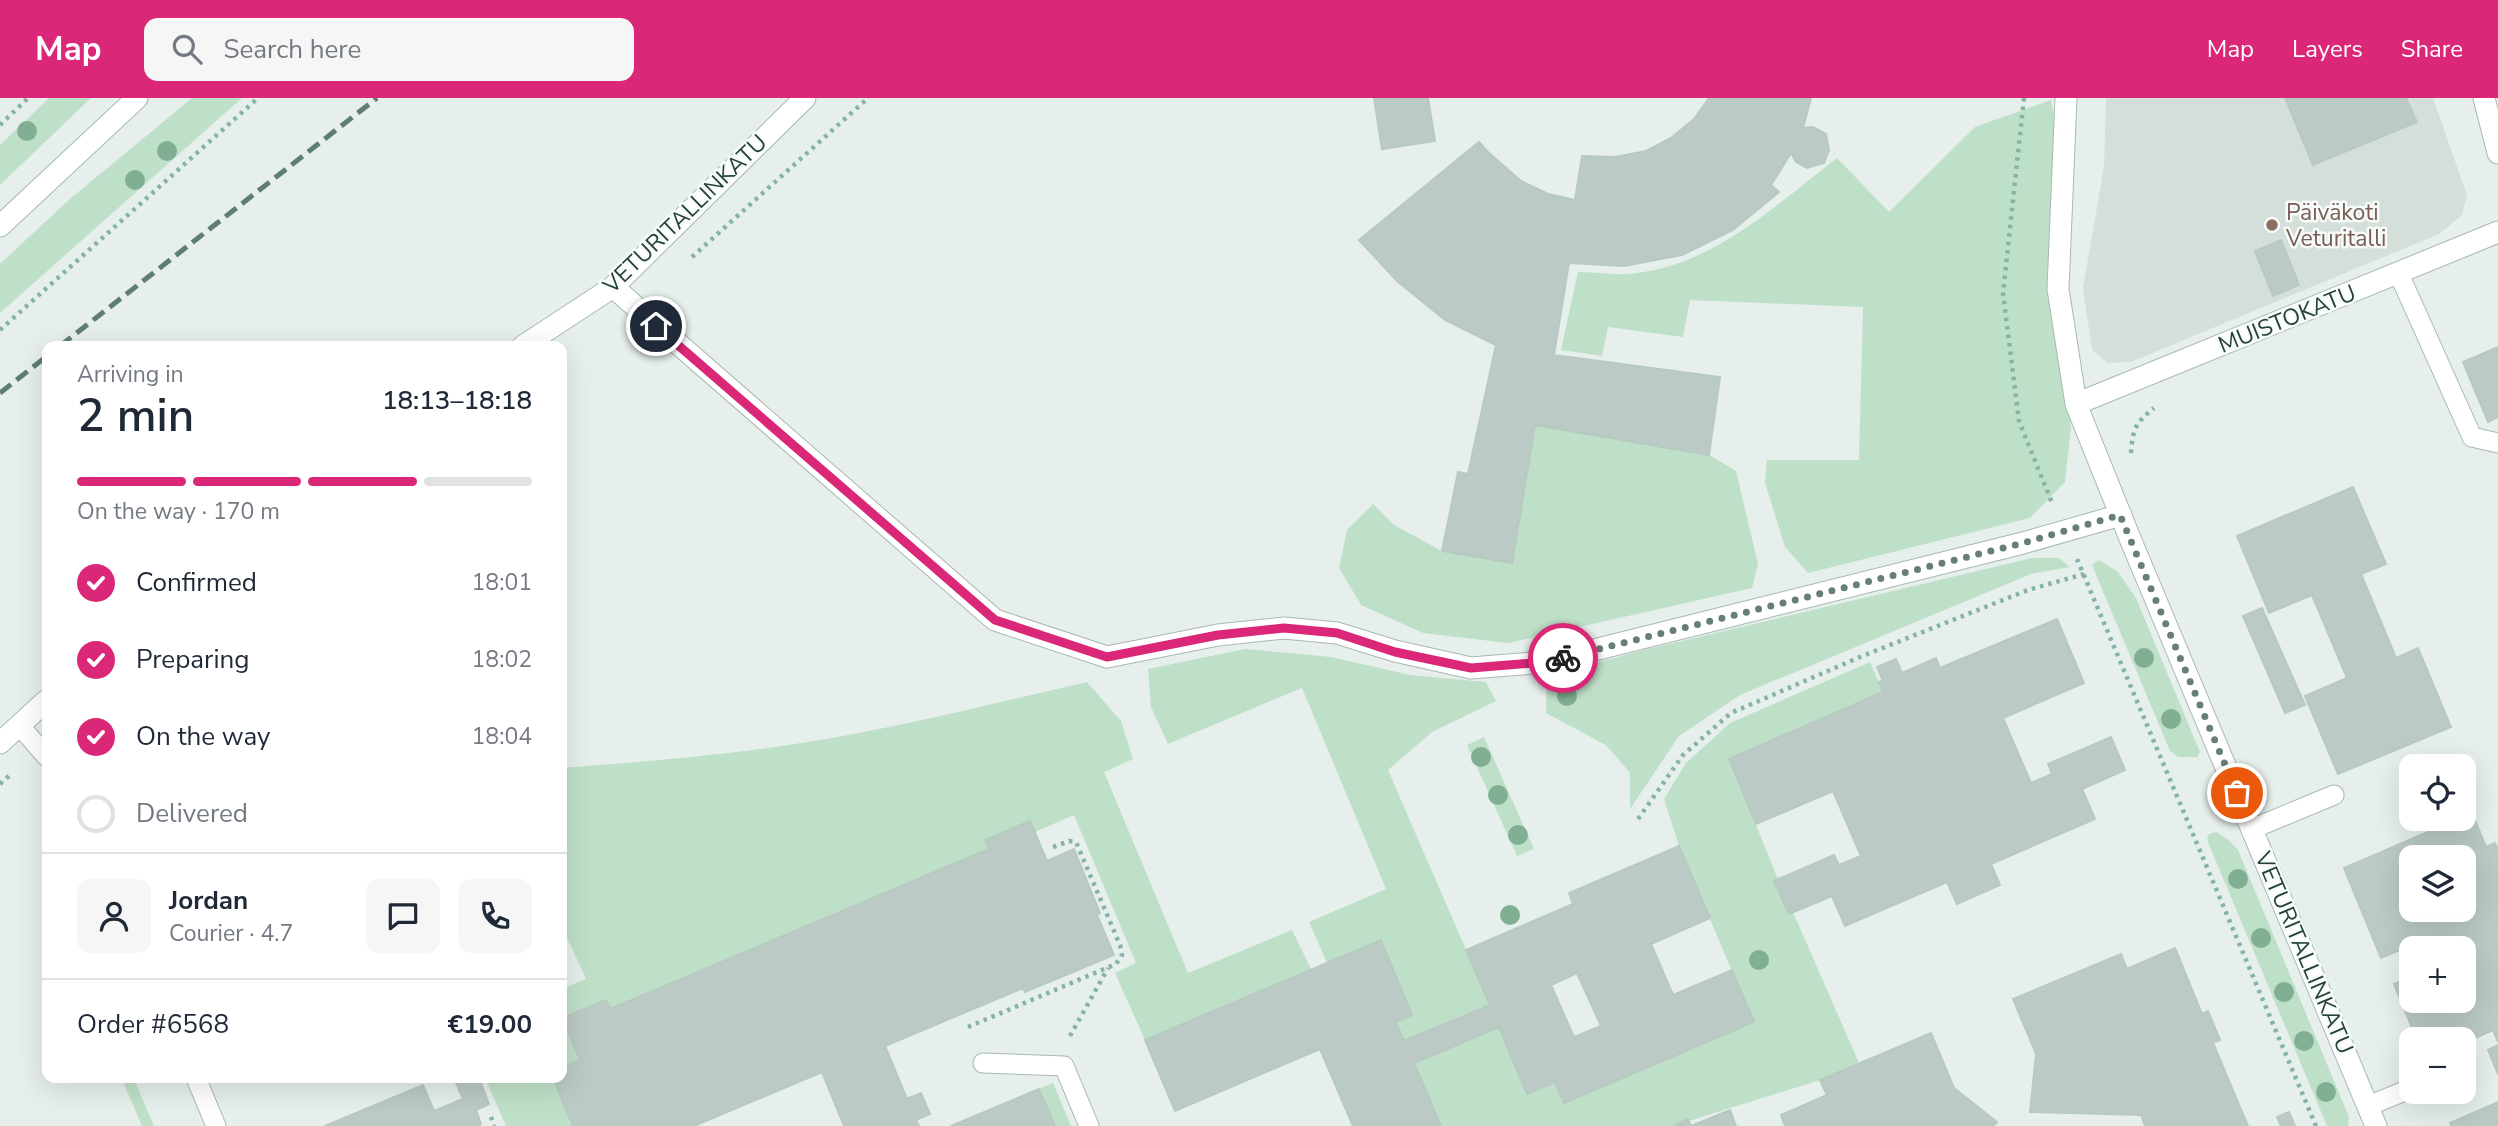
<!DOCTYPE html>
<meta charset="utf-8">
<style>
body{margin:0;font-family:"Nunito Sans",sans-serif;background:#f6f6f7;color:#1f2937;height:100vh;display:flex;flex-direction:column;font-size:26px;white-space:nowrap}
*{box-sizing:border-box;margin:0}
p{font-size:23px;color:#747a83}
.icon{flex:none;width:38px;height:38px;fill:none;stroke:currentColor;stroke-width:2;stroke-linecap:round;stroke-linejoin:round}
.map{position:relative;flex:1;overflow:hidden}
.side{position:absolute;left:42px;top:243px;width:525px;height:742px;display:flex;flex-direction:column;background:#fff;border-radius:14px;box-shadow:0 7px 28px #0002}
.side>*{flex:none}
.tools{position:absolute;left:2399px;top:656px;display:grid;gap:14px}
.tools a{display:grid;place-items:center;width:77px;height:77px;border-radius:14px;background:#fff;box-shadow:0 7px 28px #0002;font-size:35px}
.pin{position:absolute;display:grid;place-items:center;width:60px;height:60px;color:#fff;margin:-30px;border:4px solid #fff;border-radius:50%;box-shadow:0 2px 7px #0007}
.courier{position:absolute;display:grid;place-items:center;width:70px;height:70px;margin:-35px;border:5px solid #db2777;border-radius:50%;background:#fff;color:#222;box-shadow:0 2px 9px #0007}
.headline em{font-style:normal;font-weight:600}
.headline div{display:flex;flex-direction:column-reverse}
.headline{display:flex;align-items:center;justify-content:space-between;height:119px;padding:0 35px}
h1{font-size:46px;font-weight:600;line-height:52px}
.bar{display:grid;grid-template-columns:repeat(4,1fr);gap:10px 7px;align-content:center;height:84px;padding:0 35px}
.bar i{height:9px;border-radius:5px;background:#e0e1e3}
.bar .current{background:#db2777}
.bar p{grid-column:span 4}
.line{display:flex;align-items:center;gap:18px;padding:0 35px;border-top:2px solid #e0e1e3}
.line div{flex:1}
.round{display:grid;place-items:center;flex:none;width:74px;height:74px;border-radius:14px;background:#f6f6f7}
ol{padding:0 35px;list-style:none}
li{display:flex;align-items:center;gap:21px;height:77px}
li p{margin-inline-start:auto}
li .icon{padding:7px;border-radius:50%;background:#db2777;color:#fff;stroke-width:4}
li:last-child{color:#747a83}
li i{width:38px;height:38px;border:4px solid #e0e1e3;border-radius:50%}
header{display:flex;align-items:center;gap:42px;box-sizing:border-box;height:98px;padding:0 35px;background:#db2777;color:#fff}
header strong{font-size:33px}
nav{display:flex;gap:38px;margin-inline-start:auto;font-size:24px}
.search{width:490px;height:63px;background:#f6f6f7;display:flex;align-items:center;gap:18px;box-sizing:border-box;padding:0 24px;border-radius:14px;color:#747a83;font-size:26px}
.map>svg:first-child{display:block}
.built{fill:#d4dfda}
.green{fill:#bfe0c8}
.building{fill:#bbcac4;stroke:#b8c9c2;stroke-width:2;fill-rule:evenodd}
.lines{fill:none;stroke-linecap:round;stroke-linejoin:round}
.lane-casing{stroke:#a8b8b2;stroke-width:21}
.street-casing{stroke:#a8b8b2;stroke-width:23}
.secondary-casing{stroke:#a4bbb3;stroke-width:23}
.path{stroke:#86b3a5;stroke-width:4.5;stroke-dasharray:3.5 5;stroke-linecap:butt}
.lane{stroke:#fff;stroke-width:19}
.street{stroke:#fff;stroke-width:21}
.secondary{stroke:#fff;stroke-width:21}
.rail{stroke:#5f7d75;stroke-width:5;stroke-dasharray:14 7;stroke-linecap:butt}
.tree{fill:#80af93}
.done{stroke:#687f78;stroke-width:7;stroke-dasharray:0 12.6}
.route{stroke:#db2777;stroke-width:9}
.education-dot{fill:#8d6e63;stroke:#f7fbf9;stroke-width:2.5}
.labels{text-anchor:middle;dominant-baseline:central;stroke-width:5;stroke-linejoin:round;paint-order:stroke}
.education-label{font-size:23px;fill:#785e54;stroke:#f7fbf9;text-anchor:start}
.street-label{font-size:23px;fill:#24423a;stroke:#f7fbf9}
</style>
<header>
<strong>Map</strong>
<div class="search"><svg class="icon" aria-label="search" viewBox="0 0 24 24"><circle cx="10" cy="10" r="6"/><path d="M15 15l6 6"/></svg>Search here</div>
<nav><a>Map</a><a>Layers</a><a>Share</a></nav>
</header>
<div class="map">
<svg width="2498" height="1028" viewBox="0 0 2498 1028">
<rect width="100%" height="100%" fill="#e6efeb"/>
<path class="built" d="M 2106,0 L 2433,0 L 2467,97 L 2462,117 L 2439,136 L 2131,264 L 2107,265 L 2092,251 L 2083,190 L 2104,69 Z"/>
<path class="green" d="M 49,0 L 91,0 L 0,87 L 0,47 Z
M 192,0 L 242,0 L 0,215 L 0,166 L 71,100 Z
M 2051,2 L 2055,23 L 2048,187 L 2071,328 L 2065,384 L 2030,420 L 1808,475 L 1785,449 L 1765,385 L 1767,362 L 1859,362 L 1863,209 L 1690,202 L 1683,239 L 1608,229 L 1602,258 L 1561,252 L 1578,174 C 1594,174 1611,177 1627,176 C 1711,170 1773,109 1837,60 L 1889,114 L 1975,29 Z
M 1535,327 L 1709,357 L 1736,373 L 1758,466 L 1752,490 L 1508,545 L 1423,535 L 1361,507 L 1339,470 L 1347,432 L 1373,406 L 1394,427 L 1442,453 L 1512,465 Z
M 2032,460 L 2059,460 L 2070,469 L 2031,476 L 1740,597 L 1679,638 L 1630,711 L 1630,675 L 1606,647 L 1546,615 L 1547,578 L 1644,552 Z
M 2099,462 L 2118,474 L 2136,500 L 2200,654 L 2197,659 L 2178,659 L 2170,653 L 2092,467 Z
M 1245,551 L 1331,559 L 1410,577 L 1486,584 L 1496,603 L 1432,634 L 1388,672 L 1490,907 L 1404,943 L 1396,924 L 1412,917 L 1381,842 L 1327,865 L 1309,824 L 1386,791 L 1302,590 L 1168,646 L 1151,609 L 1148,571 Z
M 1870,564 L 1883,594 L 1729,661 L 1778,781 L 1775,783 L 1788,816 L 1793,814 L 1859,965 L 1820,982 L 1673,1028 L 1441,1028 L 1414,965 L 1499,929 L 1527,996 L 1555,984 L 1564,1005 L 1754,925 L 1679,748 L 1664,701 L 1686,665 L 1730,625 Z
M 1087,584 L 1121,623 L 1133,661 L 1104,674 L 1188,875 L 1292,832 L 1311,871 L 1145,942 L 1115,875 L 1136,865 L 1074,717 L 1035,734 L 1030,723 L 986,742 L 989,751 L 610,911 L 562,921 L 580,962 L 562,970 L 562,891 L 586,881 L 562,828 L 562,670 C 639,664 718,658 795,646 C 893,631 990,606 1087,584 Z
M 1484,639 L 1534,751 L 1517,758 L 1467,647 Z
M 2216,734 L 2229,742 L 2238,752 L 2349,1019 L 2348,1028 L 2327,1028 L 2207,742 L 2209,736 Z
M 485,980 L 553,980 L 573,1028 L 506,1028 Z
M 134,981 L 154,1028 L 142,1028 L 124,986 Z
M 1053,985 L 1071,1028 L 1055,1028 L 1039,991 Z"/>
<path class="building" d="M 1374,0 L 1428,0 L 1435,43 L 1382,51 Z
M 1709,0 L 1811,0 L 1803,30 L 1813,29 L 1826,36 L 1829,52 L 1824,65 L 1807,70 L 1796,64 L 1791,55 L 1771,87 L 1779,94 L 1733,132 L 1682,157 L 1624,168 L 1569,165 L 1554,257 L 1720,279 L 1709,357 L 1535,327 L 1512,465 L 1442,453 L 1458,374 L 1468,376 L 1496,247 L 1445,222 L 1397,183 L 1359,142 L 1479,44 L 1488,54 L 1521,83 L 1548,96 L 1575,102 L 1582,58 L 1616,59 L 1646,53 L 1671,40 L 1694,21 Z
M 2285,0 L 2406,0 L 2417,24 L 2313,67 Z
M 2281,142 L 2299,187 L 2273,198 L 2255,153 Z
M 2498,249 L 2498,319 L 2488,324 L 2463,264 Z
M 2353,389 L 2386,466 L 2361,476 L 2396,560 L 2418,550 L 2451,629 L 2338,676 L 2305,598 L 2347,580 L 2312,497 L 2269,515 L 2237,438 Z
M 2262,510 L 2305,607 L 2285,615 L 2243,518 Z
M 2057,521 L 2084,585 L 2003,620 L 2031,685 L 2052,676 L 2048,666 L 2111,639 L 2125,672 L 2082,691 L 2095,721 L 1991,766 L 2000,787 L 1957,806 L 1947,784 L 1845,828 L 1832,798 L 1789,816 L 1774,783 L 1834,757 L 1839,767 L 1861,758 L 1833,693 L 1756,726 L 1729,661 L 1883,594 L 1879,584 L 1883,583 L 1877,569 L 1896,561 L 1902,575 L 1936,560 L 1940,570 Z
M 2472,715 L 2486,749 L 2495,745 L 2498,752 L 2498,944 L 2493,932 L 2464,945 L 2464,942 L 2417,942 L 2394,886 L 2412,879 L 2412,903 L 2464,903 L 2464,850 L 2437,850 L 2432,839 L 2381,860 L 2344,770 L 2458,721 L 2464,721 L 2464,719 ZM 2412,760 L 2464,760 L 2464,812 L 2412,812 Z
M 1030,723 L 1047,763 L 1074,751 L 1100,815 L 1097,817 L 1114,857 L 1025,894 L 1023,890 L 885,948 L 907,1001 L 921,995 L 930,1016 L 916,1022 L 919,1028 L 844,1028 L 822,974 L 694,1028 L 573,1028 L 553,980 L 562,980 L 562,970 L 580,962 L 562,920 L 606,902 L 610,911 L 989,751 L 985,742 Z
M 1679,748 L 1710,820 L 1651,846 L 1673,897 L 1732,872 L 1754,924 L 1564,1005 L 1555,984 L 1527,996 L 1499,929 L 1414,965 L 1441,1028 L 1353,1028 L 1320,951 L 1175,1013 L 1145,942 L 1381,842 L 1412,917 L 1396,924 L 1404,943 L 1490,907 L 1466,852 L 1573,806 L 1569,795 ZM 1577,875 L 1601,928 L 1574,939 L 1551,887 Z
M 2175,850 L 2202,916 L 2208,913 L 2220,942 L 2213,945 L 2248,1028 L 2145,1028 L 2141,1017 L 2030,1014 L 2036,956 L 2013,901 L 2121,856 L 2127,871 Z
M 1931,935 L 1954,990 L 1997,1024 L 1993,1028 L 1785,1028 L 1781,1017 L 1827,997 L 1820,982 Z
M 2498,947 L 2498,976 L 2488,952 Z
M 454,980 L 479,980 L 489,1006 L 476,1012 L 481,1026 L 477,1028 L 325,1028 L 423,987 L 434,1013 L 463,1001 Z
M 1039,991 L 1055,1028 L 951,1028 Z
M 2498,1004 L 2498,1028 L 2451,1028 L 2450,1025 Z
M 1730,1012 L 1736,1028 L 1673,1028 L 1688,1021 L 1691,1028 Z
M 2289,1014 L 2295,1028 L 2281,1028 L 2277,1019 Z"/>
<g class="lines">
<g class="lane-casing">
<path id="lane" d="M 2399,176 L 2472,339 L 2498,345
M 19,627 L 47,659
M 2252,731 L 2334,697
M 983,965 L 1064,968 L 1089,1028
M 196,980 L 216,1028
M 2368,1008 L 2412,990"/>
</g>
<g class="street-casing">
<path id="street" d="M 2066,0 L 2058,191 L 2076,306 L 2129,438 L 2376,1028
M 2484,0 L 2498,55
M 613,189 L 995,522 L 1107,559 L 1218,537 L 1284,530 L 1337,535 L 1395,553 L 1471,570 L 1546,564 L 2023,445 L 2121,417
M 523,248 L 613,189 L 805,0
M 2076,306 L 2498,134
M 0,645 L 47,602"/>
</g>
<g class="secondary-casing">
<path id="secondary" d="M 0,128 L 137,0"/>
</g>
<path class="path" d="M 2024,0 L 2003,195 L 2019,323 L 2052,405
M 0,27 L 28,0
M 692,159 L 868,0
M 0,232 L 258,0
M 2131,355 C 2133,331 2135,325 2154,310
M 2077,461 L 2316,1028
M 0,686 L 12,675
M 1638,721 L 1683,657 L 1731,615 L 1860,559 L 2028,492 L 2084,476
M 968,929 L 1116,866 L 1122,857 L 1120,847 L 1076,744 L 1069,743 L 1051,750
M 1070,938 L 1108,870
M 491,1019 L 494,1028"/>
<use href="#lane" class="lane"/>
<use href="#street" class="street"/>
<use href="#secondary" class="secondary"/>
<path class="rail" d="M 60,248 L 377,0
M 0,295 L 47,258"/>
</g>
<g class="tree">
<circle cx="27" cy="33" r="10"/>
<circle cx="167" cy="53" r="10"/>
<circle cx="135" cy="82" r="10"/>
<circle cx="2144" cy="560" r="10"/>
<circle cx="1567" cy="598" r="10"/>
<circle cx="2171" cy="621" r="10"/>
<circle cx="1481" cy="659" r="10"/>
<circle cx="1498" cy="697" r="10"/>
<circle cx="1518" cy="737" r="10"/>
<circle cx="2238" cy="781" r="10"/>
<circle cx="1510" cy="817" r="10"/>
<circle cx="2261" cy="840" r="10"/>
<circle cx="1759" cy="862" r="10"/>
<circle cx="2284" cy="894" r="10"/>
<circle cx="2304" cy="943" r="10"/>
<circle cx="2326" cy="994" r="10"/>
</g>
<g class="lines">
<path class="done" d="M 1563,560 L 2023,445 L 2120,417 L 2237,695"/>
<path class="route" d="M 656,228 L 995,522 L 1107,559 L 1218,537 L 1284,530 L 1337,535 L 1395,554 L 1471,570 L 1546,564 L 1563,560"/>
</g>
<circle class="education-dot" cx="2272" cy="127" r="7"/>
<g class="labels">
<g class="education-label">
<text x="2286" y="114">Päiväkoti<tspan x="2286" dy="26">Veturitalli</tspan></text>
</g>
<g class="street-label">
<text transform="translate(685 116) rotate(-44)">VETURITALLINKATU</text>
<text transform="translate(2287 221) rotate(-22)">MUISTOKATU</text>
<text transform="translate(2304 855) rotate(67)">VETURITALLINKATU</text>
</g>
</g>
</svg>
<div class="tools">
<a><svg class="icon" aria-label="locate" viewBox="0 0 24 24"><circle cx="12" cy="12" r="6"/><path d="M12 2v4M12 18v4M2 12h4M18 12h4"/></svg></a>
<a><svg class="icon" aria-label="layers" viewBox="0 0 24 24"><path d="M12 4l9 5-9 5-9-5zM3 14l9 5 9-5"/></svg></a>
<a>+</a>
<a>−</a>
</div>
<div class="pin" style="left:2237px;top:695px;background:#ea580c"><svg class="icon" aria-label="bag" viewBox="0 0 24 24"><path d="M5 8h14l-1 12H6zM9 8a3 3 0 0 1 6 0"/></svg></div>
<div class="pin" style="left:656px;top:228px;background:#1f2937"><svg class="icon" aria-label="home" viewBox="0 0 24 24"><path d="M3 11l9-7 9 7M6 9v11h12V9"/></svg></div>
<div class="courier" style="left:1563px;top:560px"><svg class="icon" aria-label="bike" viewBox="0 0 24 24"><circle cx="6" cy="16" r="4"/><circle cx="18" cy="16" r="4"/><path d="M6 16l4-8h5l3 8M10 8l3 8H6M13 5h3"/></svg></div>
<section class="side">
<div class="headline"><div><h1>2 min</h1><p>Arriving in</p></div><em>18:13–18:18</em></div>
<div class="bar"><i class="current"></i><i class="current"></i><i class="current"></i><i></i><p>On the way · 170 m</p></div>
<ol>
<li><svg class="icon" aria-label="check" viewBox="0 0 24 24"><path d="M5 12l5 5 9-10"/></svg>Confirmed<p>18:01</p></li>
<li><svg class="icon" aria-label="check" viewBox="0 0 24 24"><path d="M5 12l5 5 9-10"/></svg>Preparing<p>18:02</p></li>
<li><svg class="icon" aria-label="check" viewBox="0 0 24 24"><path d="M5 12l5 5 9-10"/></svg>On the way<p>18:04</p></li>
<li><i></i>Delivered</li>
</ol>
<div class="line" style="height:126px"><a class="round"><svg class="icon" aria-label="person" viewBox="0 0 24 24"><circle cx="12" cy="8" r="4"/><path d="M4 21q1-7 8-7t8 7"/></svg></a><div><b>Jordan</b><p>Courier · 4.7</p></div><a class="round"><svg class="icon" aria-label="chat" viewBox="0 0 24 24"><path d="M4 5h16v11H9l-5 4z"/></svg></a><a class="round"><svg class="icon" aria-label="phone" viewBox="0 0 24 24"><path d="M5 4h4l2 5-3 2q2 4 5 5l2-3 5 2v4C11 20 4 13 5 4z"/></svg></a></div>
<div class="line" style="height:91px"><div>Order #6568</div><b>€19.00</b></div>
</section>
</div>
